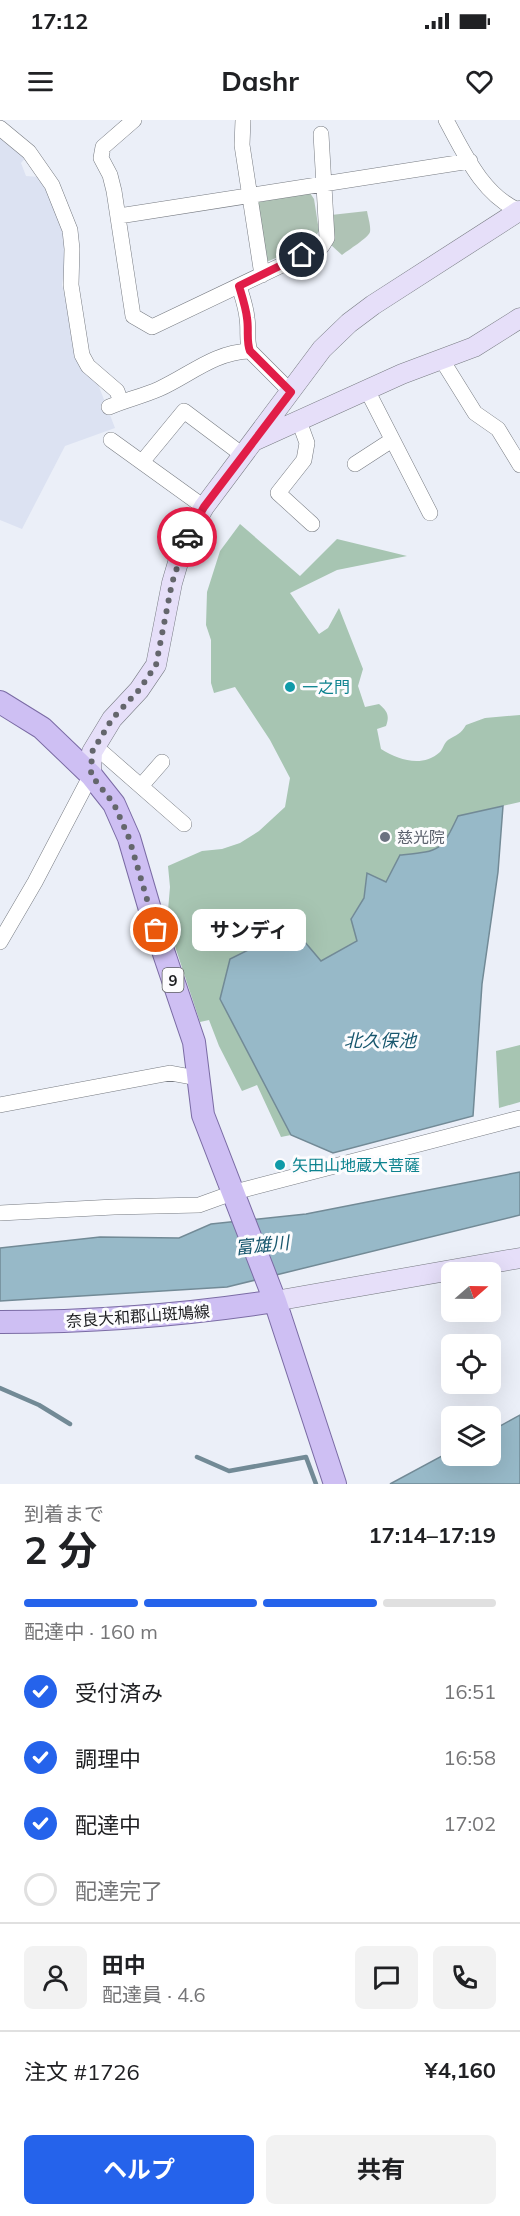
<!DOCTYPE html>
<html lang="ja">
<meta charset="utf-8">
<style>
body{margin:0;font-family:Mulish,"Noto Sans JP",sans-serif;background:#f2f2f2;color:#202124;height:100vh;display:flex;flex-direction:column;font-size:22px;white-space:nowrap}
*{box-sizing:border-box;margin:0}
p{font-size:20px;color:#757577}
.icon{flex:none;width:33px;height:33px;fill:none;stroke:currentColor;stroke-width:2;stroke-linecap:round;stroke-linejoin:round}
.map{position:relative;height:1364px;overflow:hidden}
.details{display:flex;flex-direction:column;background:#fff;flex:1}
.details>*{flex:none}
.needle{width:39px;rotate:70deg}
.buttons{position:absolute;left:441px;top:1142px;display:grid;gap:12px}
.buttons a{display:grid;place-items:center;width:60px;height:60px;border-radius:9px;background:#fff;box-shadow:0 6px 24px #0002;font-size:30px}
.pin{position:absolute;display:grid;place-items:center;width:51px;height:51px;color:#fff;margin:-26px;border:3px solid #fff;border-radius:50%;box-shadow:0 2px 6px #0007}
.courier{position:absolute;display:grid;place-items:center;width:60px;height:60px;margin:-30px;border:4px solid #e11d48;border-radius:50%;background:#fff;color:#222;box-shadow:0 2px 8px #0007}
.bubble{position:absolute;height:42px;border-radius:9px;background:#fff;box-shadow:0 6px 24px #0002;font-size:20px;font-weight:700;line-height:42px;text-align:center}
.summary em{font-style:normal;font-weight:700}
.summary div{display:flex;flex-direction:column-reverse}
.summary{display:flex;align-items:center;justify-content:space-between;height:102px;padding:0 24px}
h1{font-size:39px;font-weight:700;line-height:45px}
.bar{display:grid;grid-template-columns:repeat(4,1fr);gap:9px 6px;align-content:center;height:72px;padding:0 24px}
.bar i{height:8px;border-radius:4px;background:#e0e0e0}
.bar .on{background:#2563eb}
.bar p{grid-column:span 4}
.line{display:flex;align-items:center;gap:15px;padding:0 24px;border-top:2px solid #e0e0e0}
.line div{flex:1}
.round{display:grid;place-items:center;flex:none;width:63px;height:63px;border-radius:9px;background:#f2f2f2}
ol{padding:0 24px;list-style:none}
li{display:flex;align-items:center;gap:18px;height:66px}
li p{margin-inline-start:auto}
li .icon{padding:6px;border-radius:50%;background:#2563eb;color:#fff;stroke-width:4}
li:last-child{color:#757577}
li i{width:33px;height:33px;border:3px solid #e0e0e0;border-radius:50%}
.action{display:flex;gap:12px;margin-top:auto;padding:12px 24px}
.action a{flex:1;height:69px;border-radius:9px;background:#2563eb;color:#fff;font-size:24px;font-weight:700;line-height:69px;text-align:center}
.action a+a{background:#f2f2f2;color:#202124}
.status{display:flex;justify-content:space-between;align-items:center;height:42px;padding:0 30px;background:#fff;direction:ltr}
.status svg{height:16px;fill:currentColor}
header{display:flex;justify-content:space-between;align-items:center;height:78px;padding:0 24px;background:#fff;font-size:27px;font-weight:700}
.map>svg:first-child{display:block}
.built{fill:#dce2f2}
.green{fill:#afc3b5}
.forest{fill:#a7c5b2}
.water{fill:#97b9c8;stroke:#728a96;stroke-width:1.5}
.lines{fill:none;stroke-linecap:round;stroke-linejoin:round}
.stream{stroke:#728a96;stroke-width:4.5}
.street-casing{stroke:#777b82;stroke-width:16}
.secondary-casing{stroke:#777b82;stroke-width:21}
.primary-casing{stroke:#7a6ba4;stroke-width:24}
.street{stroke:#fff;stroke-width:15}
.secondary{stroke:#e6dff9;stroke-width:20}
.primary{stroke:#cebff3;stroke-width:22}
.done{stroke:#64666c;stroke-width:6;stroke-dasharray:0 10.8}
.route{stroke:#e11d48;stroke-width:8}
.culture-dot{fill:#0f9aa8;stroke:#fcfcfe;stroke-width:2}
.worship-dot{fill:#6b7280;stroke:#fcfcfe;stroke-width:2}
.labels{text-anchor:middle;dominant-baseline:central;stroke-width:6;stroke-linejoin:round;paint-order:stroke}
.shield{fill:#fcfcfe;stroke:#5f6063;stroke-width:1.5}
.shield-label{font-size:15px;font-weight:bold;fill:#1c1d20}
.culture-label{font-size:16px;fill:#0d838f;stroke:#fcfcfe;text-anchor:start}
.worship-label{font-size:16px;fill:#5b616d;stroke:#fcfcfe;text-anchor:start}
.street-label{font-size:16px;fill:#1c1d20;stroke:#fcfcfe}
.water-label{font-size:18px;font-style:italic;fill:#18576e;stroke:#fcfcfe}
</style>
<div class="status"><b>17:12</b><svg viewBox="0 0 49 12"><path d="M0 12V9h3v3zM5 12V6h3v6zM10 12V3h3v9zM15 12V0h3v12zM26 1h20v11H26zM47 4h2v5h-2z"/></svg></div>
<header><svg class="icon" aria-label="menu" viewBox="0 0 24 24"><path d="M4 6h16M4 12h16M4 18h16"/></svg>Dashr<svg class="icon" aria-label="heart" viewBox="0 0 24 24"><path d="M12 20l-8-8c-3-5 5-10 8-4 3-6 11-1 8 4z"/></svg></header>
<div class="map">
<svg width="520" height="1364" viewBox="0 0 520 1364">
<rect width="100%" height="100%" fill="#ebeff8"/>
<path class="built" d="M 0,13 L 27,36 L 21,43 L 26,56 L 39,57 L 54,82 L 65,108 L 66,139 L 62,165 L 72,202 L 76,240 L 82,249 L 96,259 L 115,308 L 65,326 L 22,409 L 0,400 Z"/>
<path class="green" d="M 310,73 L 314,79 L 319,111 L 311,123 L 264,143 L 252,83 Z
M 367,91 C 368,97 371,106 370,112 C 368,118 348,130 342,135 L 331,125 L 331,95 Z"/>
<path class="forest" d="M 240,404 L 300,456 L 337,419 L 407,436 L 337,450 L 290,473 L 319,514 L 328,508 L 339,488 L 363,549 L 358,566 L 365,587 L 379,584 C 387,591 390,595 386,606 L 377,609 L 381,629 C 399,640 422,648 440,632 C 443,629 444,623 448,620 C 456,615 461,614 466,605 L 485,598 L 520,595 L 520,682 L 458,696 C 441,732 440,731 400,735 L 386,762 L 367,754 L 364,778 L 351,798 L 357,821 L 321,841 L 293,808 L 220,879 L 291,1015 L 281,1017 L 257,965 L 242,971 L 219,926 L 209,900 L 200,902 L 167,802 L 170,767 L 168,746 L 202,731 L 222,729 L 240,723 L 259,711 L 285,687 L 290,658 L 270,620 L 235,567 L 214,573 L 211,563 L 211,520 L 206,505 L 207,472 L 220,431 Z
M 520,925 L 520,982 L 499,988 L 496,931 Z"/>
<path class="water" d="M 503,686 L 498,752 L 482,864 L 473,996 L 333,1033 L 291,1015 L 220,879 L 230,839 L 293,808 L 321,841 L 357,821 L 351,799 L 364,778 L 367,753 L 386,762 L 400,735 C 440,731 441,732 458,696 Z
M 520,1052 L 520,1095 L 227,1167 L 0,1181 L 0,1128 L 100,1117 L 179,1118 L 211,1104 L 306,1094 Z
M 520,1295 L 520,1364 L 390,1364 L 451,1331 L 452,1335 L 490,1335 L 491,1311 Z"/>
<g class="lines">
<path class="stream" d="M 0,1268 L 39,1285 L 70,1304
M 197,1337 L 229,1351 L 306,1337 L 316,1364"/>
<g class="street-casing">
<path id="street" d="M 134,0 L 103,27 L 101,38 L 110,55 L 114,71 L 133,196 L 152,207 L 322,126 L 327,118 L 321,14
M 243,0 L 242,25 L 262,155
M 446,0 C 464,33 483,76 520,91
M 0,8 L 29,32 L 52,65 L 70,110 L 72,129 L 71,165 L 82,235 L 88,246 L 117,271 L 121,282
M 119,96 L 470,41
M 239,166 C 242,176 246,187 247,198 C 249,210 246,221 250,231 L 291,272
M 442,240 L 475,293 L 498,309 L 520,345
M 367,270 L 430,393
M 109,287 C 126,280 143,276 159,269 C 190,255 214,232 250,231
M 299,301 L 307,323 L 304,340 L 278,373 L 312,404
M 111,320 L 204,387
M 142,342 L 184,291 L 244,336
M 355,344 L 392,320
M 96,627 L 184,704
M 141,666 L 162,642
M 0,822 L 35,762 L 91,655
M 0,985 L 170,953 L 197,958
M 0,1093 L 114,1087 L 199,1085 L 235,1072 L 520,998"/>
</g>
<g class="secondary-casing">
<path id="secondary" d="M 256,320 L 402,254 L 474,227 L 520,198
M 91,655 L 92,632 L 112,599 L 139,570 L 156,545 L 172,463 L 184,422 L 204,387 L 322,229 L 349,203 L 373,185 L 519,91
M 275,1181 L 520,1138"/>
</g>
<g class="primary-casing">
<path id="primary" d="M 0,582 L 42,608 L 91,655 L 114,684 L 129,718 L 156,810 L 194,922 L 203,995 L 275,1181 L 335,1364
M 0,1202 C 92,1202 184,1195 275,1181"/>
</g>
<use href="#street" class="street"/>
<use href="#secondary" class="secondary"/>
<use href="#primary" class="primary"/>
</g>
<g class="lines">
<path class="done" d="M 156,810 L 129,718 L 114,684 L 91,655 L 92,632 L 112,599 L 139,570 L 156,545 L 172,463 L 187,417"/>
<path class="route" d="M 187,417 L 204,387 L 291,272 L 250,231 C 246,221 249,210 247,198 C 246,188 242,176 239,166 L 302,135"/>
</g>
<g class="culture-dot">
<circle cx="290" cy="567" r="6"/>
<circle cx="280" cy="1045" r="6"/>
</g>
<circle class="worship-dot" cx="385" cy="717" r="6"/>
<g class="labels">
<rect class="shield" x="162.5" y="848" width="21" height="24" rx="4.5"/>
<g class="shield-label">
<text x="173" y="860">9</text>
</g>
<g class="culture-label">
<text x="302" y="567">一之門</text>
<text x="292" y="1045">矢田山地蔵大菩薩</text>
</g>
<g class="worship-label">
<text x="397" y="717">慈光院</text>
</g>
<g class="street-label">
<text transform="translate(138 1196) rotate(-4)">奈良大和郡山斑鳩線</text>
</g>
<g class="water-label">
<text x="380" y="920">北久保池</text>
<text transform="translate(262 1125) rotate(-6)">富雄川</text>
</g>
</g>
</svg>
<div class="buttons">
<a><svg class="needle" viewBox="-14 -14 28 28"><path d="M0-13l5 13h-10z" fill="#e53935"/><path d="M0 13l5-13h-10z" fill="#757577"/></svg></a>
<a><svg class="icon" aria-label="locate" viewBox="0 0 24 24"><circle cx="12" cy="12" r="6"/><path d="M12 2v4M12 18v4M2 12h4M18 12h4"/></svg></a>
<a><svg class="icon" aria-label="layers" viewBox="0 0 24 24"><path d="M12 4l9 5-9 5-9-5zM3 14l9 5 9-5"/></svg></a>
</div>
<div class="pin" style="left:156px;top:810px;background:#ea580c"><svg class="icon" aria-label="bag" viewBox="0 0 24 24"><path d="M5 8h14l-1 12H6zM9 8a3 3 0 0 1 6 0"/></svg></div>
<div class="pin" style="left:302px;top:135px;background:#1f2937"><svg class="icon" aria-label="home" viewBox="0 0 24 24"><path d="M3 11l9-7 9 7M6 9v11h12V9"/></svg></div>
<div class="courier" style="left:187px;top:417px"><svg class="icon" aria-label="car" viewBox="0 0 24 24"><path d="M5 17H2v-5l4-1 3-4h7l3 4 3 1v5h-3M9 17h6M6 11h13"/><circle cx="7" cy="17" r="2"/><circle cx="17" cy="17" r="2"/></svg></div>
<div class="bubble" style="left:192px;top:789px;width:114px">サンディ</div>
</div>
<section class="details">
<div class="summary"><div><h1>2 分</h1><p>到着まで</p></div><em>17:14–17:19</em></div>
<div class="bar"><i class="on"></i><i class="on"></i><i class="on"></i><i></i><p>配達中 · 160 m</p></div>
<ol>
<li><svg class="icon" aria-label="check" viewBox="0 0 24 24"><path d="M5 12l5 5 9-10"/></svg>受付済み<p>16:51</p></li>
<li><svg class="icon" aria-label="check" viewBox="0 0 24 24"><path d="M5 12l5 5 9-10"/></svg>調理中<p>16:58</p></li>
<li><svg class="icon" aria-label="check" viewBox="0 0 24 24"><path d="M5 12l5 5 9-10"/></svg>配達中<p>17:02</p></li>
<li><i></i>配達完了</li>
</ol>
<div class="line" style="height:108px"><a class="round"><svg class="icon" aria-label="person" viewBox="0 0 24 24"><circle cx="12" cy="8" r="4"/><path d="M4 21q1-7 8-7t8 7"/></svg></a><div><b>田中</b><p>配達員 · 4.6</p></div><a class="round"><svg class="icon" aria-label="chat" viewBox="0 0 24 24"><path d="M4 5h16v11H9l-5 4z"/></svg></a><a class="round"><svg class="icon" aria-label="phone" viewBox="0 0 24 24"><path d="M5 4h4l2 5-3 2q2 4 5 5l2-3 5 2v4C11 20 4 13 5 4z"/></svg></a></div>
<div class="line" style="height:78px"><div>注文 #1726</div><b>¥4,160</b></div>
<div class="action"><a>ヘルプ</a><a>共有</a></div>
</section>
